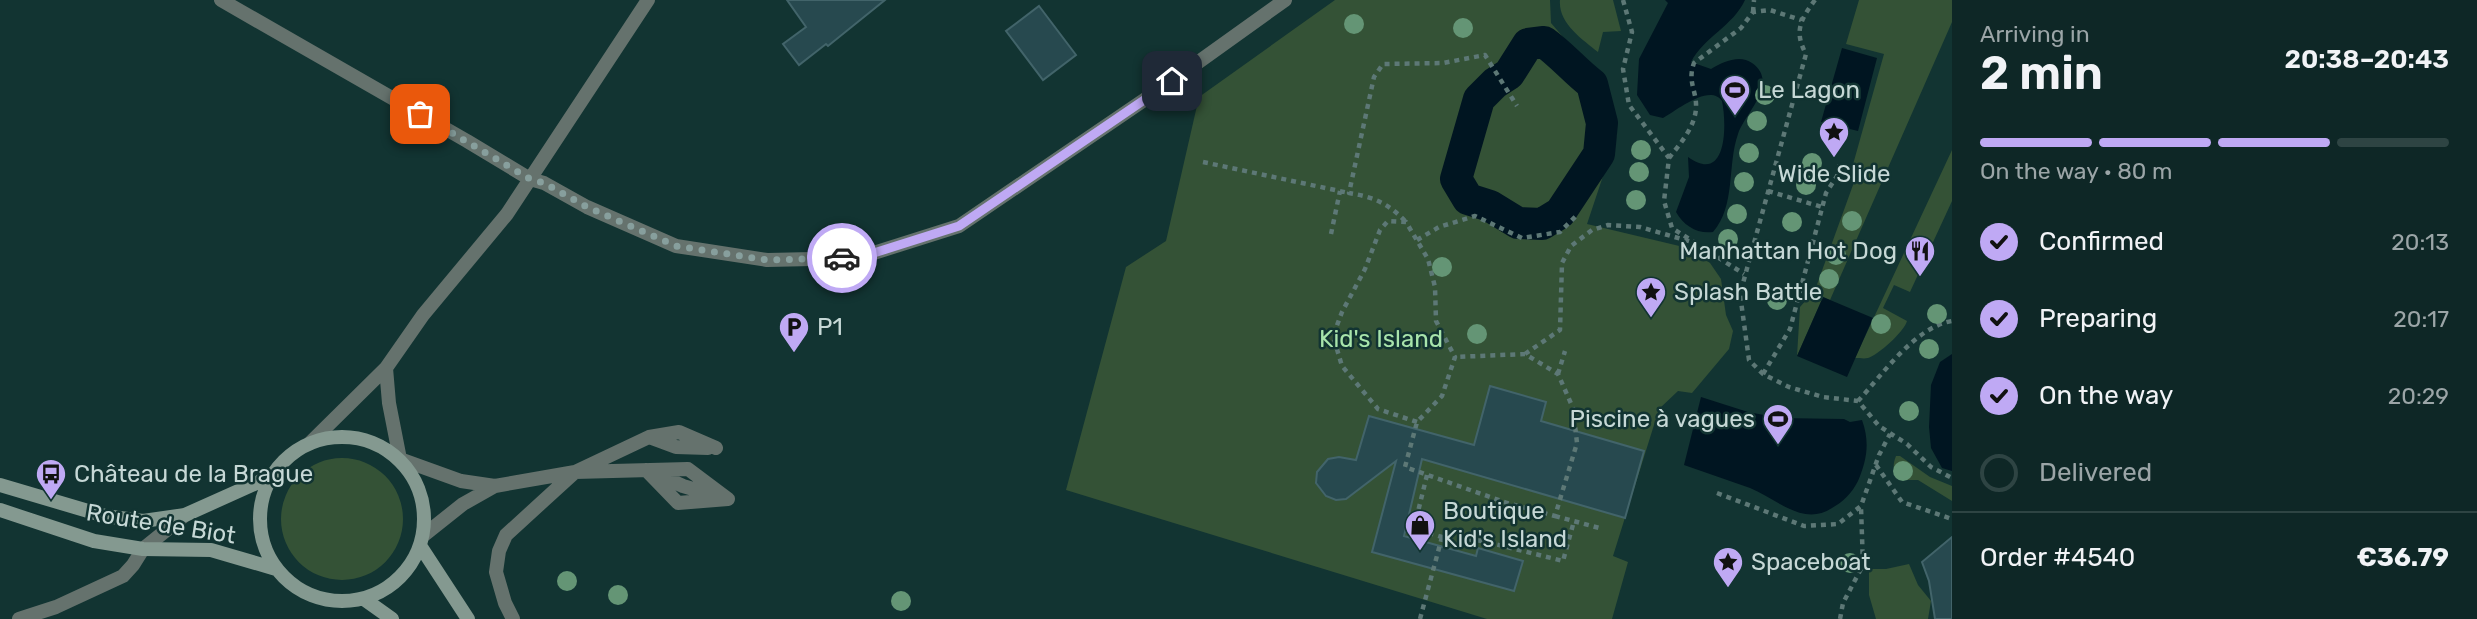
<!DOCTYPE html>
<meta charset="utf-8">
<style>
body{margin:0;font-family:Rubik,sans-serif;background:#1c3332;color:#f1f3f6;height:100vh;display:flex;flex-direction:column;font-size:26px;white-space:nowrap}
*{box-sizing:border-box;margin:0}
p{font-size:23px;color:#9ba5a7}
.icon{flex:none;width:38px;height:38px;fill:none;stroke:currentColor;stroke-width:2;stroke-linecap:round;stroke-linejoin:round}
.map{position:relative;flex:1;overflow:hidden}
.details{display:flex;flex-direction:column;background:#0e2726;width:525px}
.details>*{flex:none}
.pin{position:absolute;display:grid;place-items:center;width:60px;height:60px;color:#fff;margin:-30px;border-radius:14px;box-shadow:0 4px 10px #0006}
.courier{position:absolute;display:grid;place-items:center;width:70px;height:70px;margin:-35px;border:5px solid #bfa9f4;border-radius:50%;background:#fff;color:#222;box-shadow:0 2px 9px #0007}
.head em{font-style:normal;font-weight:600}
.head div{display:flex;flex-direction:column-reverse}
.head{display:flex;align-items:center;justify-content:space-between;height:119px;padding:0 28px}
h1{font-size:46px;font-weight:600;line-height:52px}
.bar{display:grid;grid-template-columns:repeat(4,1fr);gap:10px 7px;align-content:center;height:84px;padding:0 28px}
.bar i{height:9px;border-radius:5px;background:#2e4443}
.bar .selected{background:#bfa9f4}
.bar p{grid-column:span 4}
.line{display:flex;align-items:center;gap:18px;padding:0 28px;border-top:2px solid #2e4443}
.line div{flex:1}
ol{padding:0 28px;list-style:none}
li{display:flex;align-items:center;gap:21px;height:77px}
li p{margin-inline-start:auto}
li .icon{padding:7px;border-radius:50%;background:#bfa9f4;color:#111;stroke-width:4}
li:last-child{color:#9ba5a7}
li i{width:38px;height:38px;border:4px solid #2e4443;border-radius:50%}
main{display:flex;flex:1;min-height:0}
.map>svg:first-child{display:block}
.green{fill:#345236}
.water{fill:#001521}
.lines{fill:none;stroke-linecap:round;stroke-linejoin:round}
.canal{stroke:#001521;stroke-width:32}
.building{fill:#27494f;stroke:#42646a;stroke-width:2}
.path{stroke:#5d7876;stroke-width:4.5;stroke-dasharray:5 5;stroke-linecap:butt}
.lane{stroke:#65726d;stroke-width:14}
.street{stroke:#65726d;stroke-width:14}
.secondary{stroke:#849990;stroke-width:14}
.tree{fill:#649575}
.done{stroke:#879f9d;stroke-width:7;stroke-dasharray:0 12.6}
.route{stroke:#bfa9f4;stroke-width:9}
.labels{text-anchor:middle;dominant-baseline:central;stroke-width:5;stroke-linejoin:round;paint-order:stroke}
.poi-label{font-size:24px;fill:#c6d8d6;stroke:#123432;text-anchor:start}
.park-label{font-size:24px;fill:#a8e4ab;stroke:#123432}
.street-label{font-size:24px;fill:#c6d8d6;stroke:#123432}
</style>
<main>
<div class="map">
<svg width="1952" height="619" viewBox="0 0 1952 619">
<rect width="100%" height="100%" fill="#123432"/>
<path class="green" d="M 1335,0 L 1550,0 L 1551,23 L 1604,85 L 1617,134 L 1587,224 L 1692,249 L 1710,263 L 1721,279 L 1726,315 L 1733,331 L 1729,349 L 1692,393 L 1678,391 L 1659,409 L 1613,556 L 1628,562 L 1612,619 L 1487,619 L 1066,490 L 1126,267 L 1166,241 L 1199,97 Z
M 1560,0 L 1613,0 L 1621,31 L 1603,32 L 1598,52 C 1582,39 1558,23 1560,0 Z
M 1859,0 L 1952,0 L 1952,22 L 1830,300 L 1823,297 L 1797,356 L 1800,307 L 1815,290 L 1853,185 L 1852,168 L 1884,54 L 1846,44 Z
M 1952,150 L 1952,201 L 1910,292 L 1894,285 L 1883,308 L 1907,321 C 1904,332 1878,355 1868,358 C 1864,359 1860,358 1855,358 Z
M 1896,456 L 1900,456 L 1930,477 L 1952,486 L 1952,501 L 1918,480 L 1900,480 C 1893,473 1892,466 1896,456 Z
M281 519a61 61 0 1 1 122 0a61 61 0 1 1-122 0Z
M 1909,564 L 1918,585 L 1931,601 L 1928,619 L 1876,619 L 1869,595 L 1869,569 L 1886,569 Z"/>
<path class="water" d="M 1665,0 L 1745,0 C 1733,26 1704,37 1691,62 L 1711,69 C 1722,62 1740,54 1752,63 C 1780,83 1745,113 1738,134 C 1727,165 1736,206 1713,232 C 1697,234 1684,226 1676,212 L 1689,177 L 1688,157 C 1727,185 1727,125 1722,101 C 1710,83 1677,110 1663,118 L 1650,115 L 1637,95 L 1639,59 L 1668,3 Z
M 1842,48 L 1877,58 L 1858,131 L 1821,122 Z
M 1823,297 L 1873,318 L 1847,377 L 1797,356 Z
M 1952,354 L 1952,471 L 1942,468 L 1931,448 L 1929,427 L 1931,385 L 1940,362 Z
M 1701,397 L 1748,412 L 1780,418 L 1844,419 L 1850,422 L 1862,420 C 1870,442 1867,460 1858,481 C 1852,493 1843,502 1832,508 C 1803,527 1777,499 1750,488 C 1728,480 1706,473 1684,465 Z"/>
<g class="lines">
<path class="canal" d="M 1544,42 C 1562,55 1575,71 1592,84 L 1602,123 L 1599,154 L 1560,213 L 1542,224 L 1518,223 L 1490,206 L 1468,199 L 1456,179 L 1479,99 L 1495,83 L 1509,74 L 1528,44 Z"/>
</g>
<path class="building" d="M 787,0 L 885,0 L 828,46 L 826,44 L 799,65 L 783,44 L 806,27 Z
M 1039,6 L 1076,55 L 1043,80 L 1006,31 Z
M 1490,386 L 1546,402 L 1541,421 L 1644,451 L 1625,518 L 1422,459 L 1404,536 L 1476,556 L 1478,548 L 1523,561 L 1514,591 L 1372,552 L 1396,461 L 1346,499 L 1336,500 L 1326,496 L 1316,483 L 1317,472 L 1328,459 L 1339,457 L 1356,460 L 1369,416 L 1474,445 Z
M 1952,537 L 1952,619 L 1935,619 L 1929,581 L 1922,562 Z"/>
<g class="lines">
<path class="path" d="M 1623,0 L 1632,32 L 1623,69 L 1629,105 L 1669,158 L 1664,201 L 1672,228 L 1744,274
M 1815,0 C 1800,20 1794,32 1806,54 L 1740,294 L 1749,360 L 1763,374 L 1789,387 L 1823,397 L 1858,401 L 1879,426 L 1907,444 L 1931,467 L 1952,478
M 1753,12 L 1754,0
M 1669,158 C 1680,144 1695,127 1696,108 C 1697,91 1687,82 1694,63 L 1741,28 L 1753,12 L 1770,10 L 1801,20
M 1203,162 L 1349,193
M 1768,191 L 1822,207
M 1405,221 C 1388,203 1373,197 1349,193 L 1374,77 L 1383,64 L 1443,63 L 1485,55 L 1517,106
M 1331,234 L 1340,191
M 1417,240 L 1439,227 L 1475,216 L 1522,238 L 1560,232 L 1576,216
M 1525,354 L 1560,330 L 1562,263 L 1571,246 L 1592,230 L 1608,225 L 1640,227 L 1692,242
M 1558,374 L 1565,351
M 1763,374 L 1790,329 L 1826,193 L 1837,176 L 1840,163
M 1858,401 C 1883,374 1915,327 1952,321
M 1417,422 L 1378,409 L 1342,366 L 1333,336 L 1342,312 L 1365,269 L 1380,230 L 1388,221 L 1406,222 L 1428,259 L 1435,287 L 1436,321 L 1455,357 L 1442,396 L 1417,422 L 1405,467 L 1507,503 L 1555,516 L 1577,443 L 1573,408 L 1558,374 L 1525,354 L 1455,357
M 1876,465 L 1902,502 L 1952,519
M 1427,475 L 1414,528 L 1442,537 L 1483,541 L 1563,561 L 1574,521
M 1717,493 L 1804,526 L 1838,524 L 1861,506 L 1879,455 L 1890,434
M 1555,516 L 1603,529
M 1420,619 L 1442,537
M 1840,619 L 1843,603 L 1863,565 L 1861,507"/>
<path class="lane" d="M 649,437 L 676,447 L 708,448
M 400,459 L 461,481 L 495,486 L 575,472 L 688,469 L 728,499
M 646,470 L 678,503 L 728,499
M 654,473 L 683,486 L 720,497
M 424,535 L 463,504 L 495,486
M 513,619 L 505,603 L 496,572 L 499,551 L 506,535 L 575,472 L 649,437 L 679,432 L 716,448"/>
<path class="street" d="M 221,0 L 467,141 L 530,179 L 544,183 L 587,207 L 676,246 L 767,260 L 858,258 L 959,226 L 1172,81 L 1285,0
M 386,368 L 389,403 L 400,459
M 310,443 L 386,368 L 423,315 L 507,214 L 648,0
M 19,619 L 56,607 L 123,576 L 133,565 L 143,549 L 185,515"/>
<path class="secondary" d="M260 519a82 82 0 1 1 164 0a82 82 0 1 1-164 0Z
M 0,485 L 105,516 L 143,521 L 185,515 L 272,476
M 0,510 L 94,541 L 143,549 L 211,550 L 276,569
M 421,547 L 468,619
M 364,599 L 392,619"/>
</g>
<g class="tree">
<circle cx="1354" cy="24" r="10"/>
<circle cx="1463" cy="28" r="10"/>
<circle cx="1765" cy="95" r="10"/>
<circle cx="1757" cy="121" r="10"/>
<circle cx="1641" cy="150" r="10"/>
<circle cx="1749" cy="153" r="10"/>
<circle cx="1812" cy="163" r="10"/>
<circle cx="1639" cy="172" r="10"/>
<circle cx="1744" cy="182" r="10"/>
<circle cx="1806" cy="185" r="10"/>
<circle cx="1636" cy="200" r="10"/>
<circle cx="1737" cy="214" r="10"/>
<circle cx="1852" cy="221" r="10"/>
<circle cx="1792" cy="222" r="10"/>
<circle cx="1728" cy="239" r="10"/>
<circle cx="1836" cy="255" r="10"/>
<circle cx="1442" cy="267" r="10"/>
<circle cx="1829" cy="279" r="10"/>
<circle cx="1777" cy="300" r="10"/>
<circle cx="1937" cy="314" r="10"/>
<circle cx="1881" cy="324" r="10"/>
<circle cx="1477" cy="334" r="10"/>
<circle cx="1929" cy="349" r="10"/>
<circle cx="1909" cy="411" r="10"/>
<circle cx="1903" cy="471" r="10"/>
<circle cx="1850" cy="563" r="10"/>
<circle cx="567" cy="581" r="10"/>
<circle cx="618" cy="595" r="10"/>
<circle cx="901" cy="601" r="10"/>
</g>
<g class="lines">
<path class="done" d="M 420,114 L 530,179 L 544,183 L 587,207 L 676,246 L 767,260 L 842,258"/>
<path class="route" d="M 842,258 L 858,258 L 959,226 L 1172,81"/>
</g>
<defs>
<g id="stadium-pin" transform="scale(1.575)"><path d="M0 17L-7.5 6A9.5 9.5 0 1 1 7.5 6Z" fill="#bfa9f4" stroke="#123432"/><path d="M0-5a6.5 5 0 1 0 0 10a6.5 5 0 1 0 0-10ZM-3.5-1.8h7v3.6h-7Z" fill="#111"/></g>
<g id="sight-pin" transform="scale(1.575)"><path d="M0 17L-7.5 6A9.5 9.5 0 1 1 7.5 6Z" fill="#bfa9f4" stroke="#123432"/><path d="M0-6L1.8-2.2L6-1.7L2.9 1.2L3.7 5.4L0 3.3L-3.7 5.4L-2.9 1.2L-6-1.7L-1.8-2.2Z" fill="#111"/></g>
<g id="restaurant-pin" transform="scale(1.575)"><path d="M0 17L-7.5 6A9.5 9.5 0 1 1 7.5 6Z" fill="#bfa9f4" stroke="#123432"/><path d="M-5-6h1v4h1v-4h1v4h1v-4h1v5L-1.5 .5V6h-2V.5L-5-1ZM5-6V6H3V1.5H1.5Q1.5-4 5-6Z" fill="#111"/></g>
<g id="parking-pin" transform="scale(1.575)"><path d="M0 17L-7.5 6A9.5 9.5 0 1 1 7.5 6Z" fill="#bfa9f4" stroke="#123432"/><path d="M-3.5-5.5H1a3.5 3.5 0 0 1 0 7H-1V5.5H-3.5ZM-1-3.4V-.6H.8a1.4 1.4 0 0 0 0-2.8Z" fill="#111"/></g>
<g id="bus-pin" transform="scale(1.575)"><path d="M0 17L-7.5 6A9.5 9.5 0 1 1 7.5 6Z" fill="#bfa9f4" stroke="#123432"/><path d="M-5-6H5V4H4V6H2V4H-2V6H-4V4H-5ZM-3.5-4V0h7V-4ZM-3.5 1.2v1.5H-2V1.2ZM2 1.2v1.5H3.5V1.2Z" fill="#111"/></g>
<g id="shop-pin" transform="scale(1.575)"><path d="M0 17L-7.5 6A9.5 9.5 0 1 1 7.5 6Z" fill="#bfa9f4" stroke="#123432"/><path d="M-5-2.5h2.3a2.7 3.5 0 0 1 5.4 0H5L5.5 6h-11ZM-1.5-2.5h3a1.5 2.3 0 0 0-3 0Z" fill="#111"/></g>
</defs>
<g fill-rule="evenodd">
<use href="#stadium-pin" x="1735" y="90"/>
<use href="#sight-pin" x="1834" y="132"/>
<use href="#restaurant-pin" x="1920" y="251"/>
<use href="#sight-pin" x="1651" y="292"/>
<use href="#parking-pin" x="794" y="327"/>
<use href="#stadium-pin" x="1778" y="419"/>
<use href="#bus-pin" x="51" y="474"/>
<use href="#shop-pin" x="1420" y="525"/>
<use href="#sight-pin" x="1728" y="562"/>
</g>
<g class="labels">
<g class="poi-label">
<text x="1758" y="90">Le Lagon</text>
<text x="1834" y="174" text-anchor="middle">Wide Slide</text>
<text x="1897" y="251" text-anchor="end">Manhattan Hot Dog</text>
<text x="1674" y="292">Splash Battle</text>
<text x="817" y="327">P1</text>
<text x="1755" y="419" text-anchor="end">Piscine à vagues</text>
<text x="74" y="474">Château de la Brague</text>
<text x="1443" y="511">Boutique<tspan x="1443" dy="28">Kid's Island</tspan></text>
<text x="1751" y="562">Spaceboat</text>
</g>
<g class="park-label">
<text x="1381" y="339">Kid's Island</text>
</g>
<g class="street-label">
<text transform="translate(161 524) rotate(9)">Route de Biot</text>
</g>
</g>
</svg>
<div class="pin" style="left:420px;top:114px;background:#ea580c"><svg class="icon" aria-label="bag" viewBox="0 0 24 24"><path d="M5 8h14l-1 12H6zM9 8a3 3 0 0 1 6 0"/></svg></div>
<div class="pin" style="left:1172px;top:81px;background:#1f2937"><svg class="icon" aria-label="home" viewBox="0 0 24 24"><path d="M3 11l9-7 9 7M6 9v11h12V9"/></svg></div>
<div class="courier" style="left:842px;top:258px"><svg class="icon" aria-label="car" viewBox="0 0 24 24"><path d="M5 17H2v-5l4-1 3-4h7l3 4 3 1v5h-3M9 17h6M6 11h13"/><circle cx="7" cy="17" r="2"/><circle cx="17" cy="17" r="2"/></svg></div>
</div>
<section class="details">
<div class="head"><div><h1>2 min</h1><p>Arriving in</p></div><em>20:38–20:43</em></div>
<div class="bar"><i class="selected"></i><i class="selected"></i><i class="selected"></i><i></i><p>On the way · 80 m</p></div>
<ol>
<li><svg class="icon" aria-label="check" viewBox="0 0 24 24"><path d="M5 12l5 5 9-10"/></svg>Confirmed<p>20:13</p></li>
<li><svg class="icon" aria-label="check" viewBox="0 0 24 24"><path d="M5 12l5 5 9-10"/></svg>Preparing<p>20:17</p></li>
<li><svg class="icon" aria-label="check" viewBox="0 0 24 24"><path d="M5 12l5 5 9-10"/></svg>On the way<p>20:29</p></li>
<li><i></i>Delivered</li>
</ol>
<div class="line" style="height:91px"><div>Order #4540</div><b>€36.79</b></div>
</section>
</main>
